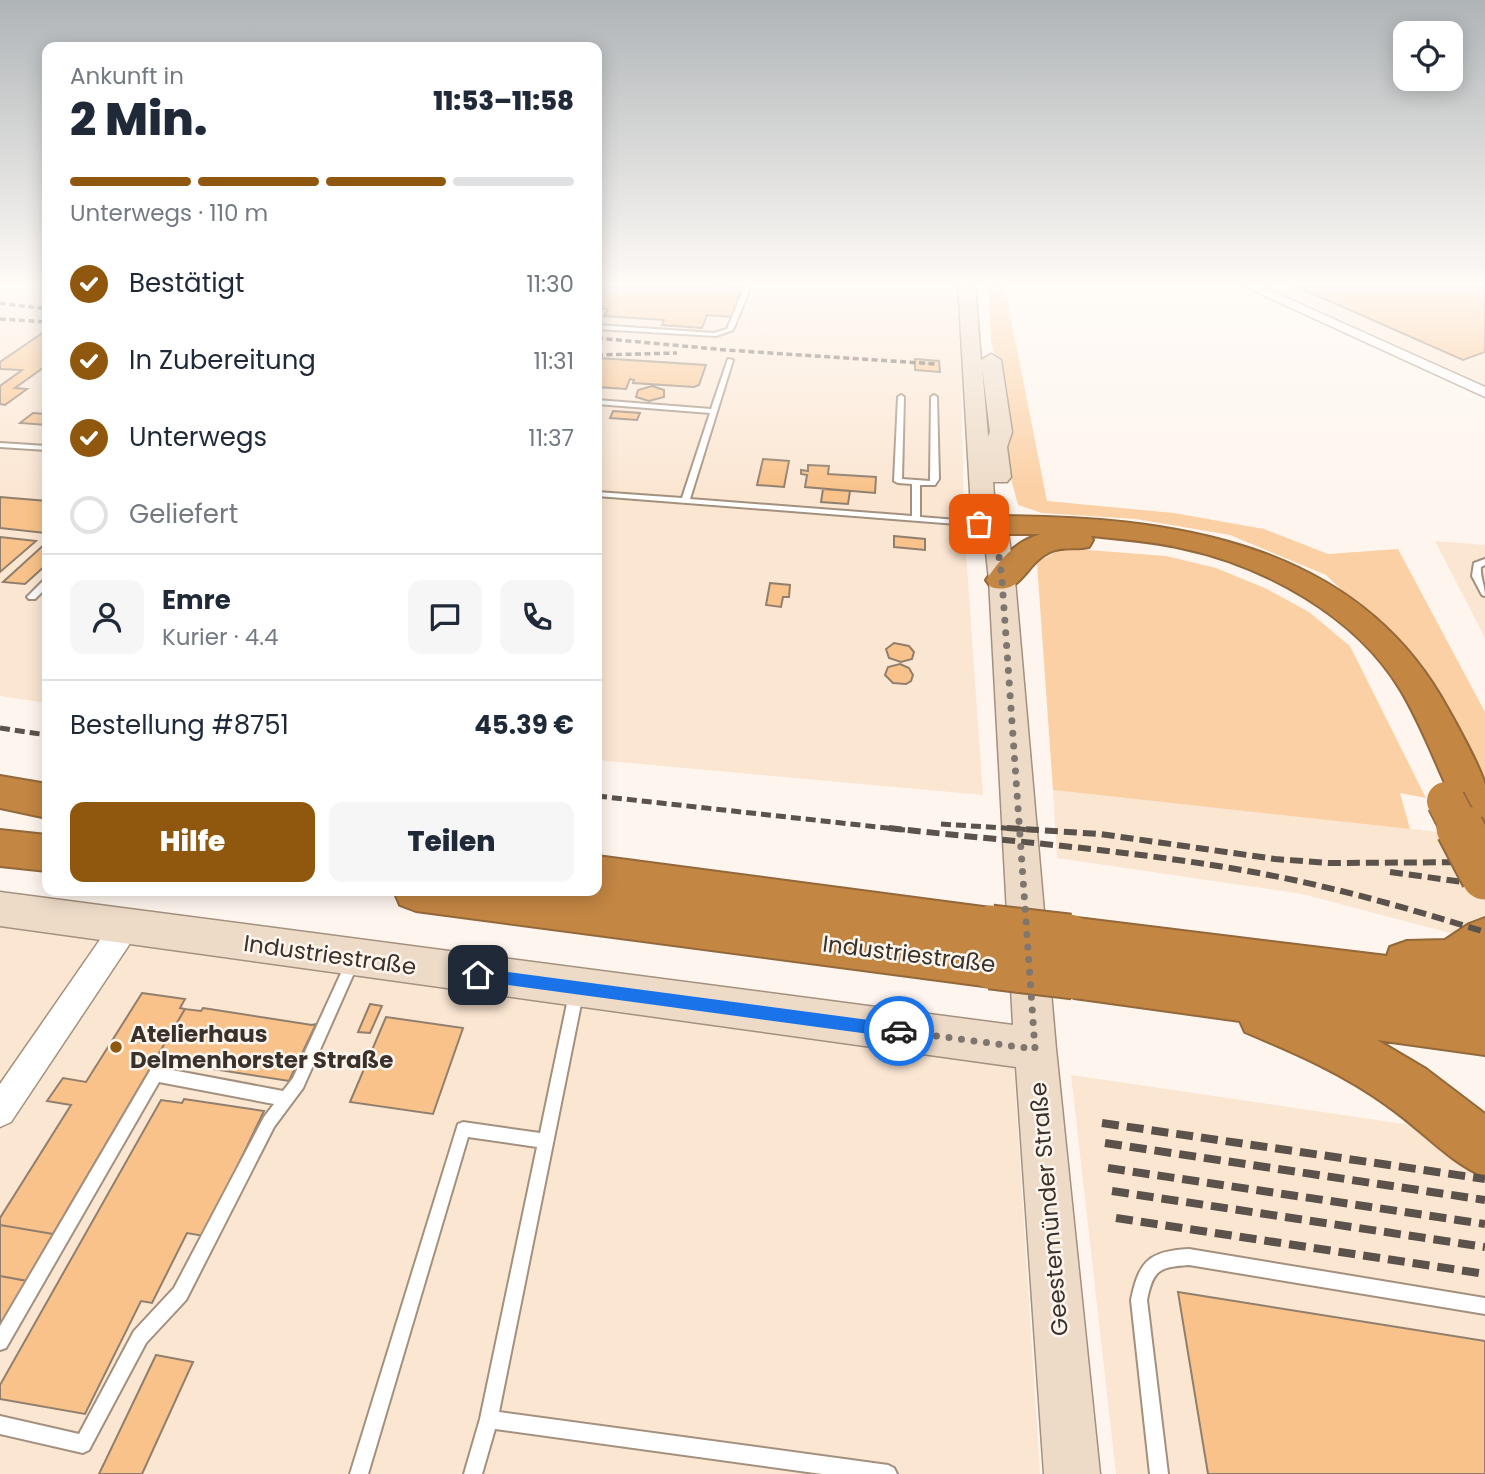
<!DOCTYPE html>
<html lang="de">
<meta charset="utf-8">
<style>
body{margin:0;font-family:Poppins,sans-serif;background:#f6f6f7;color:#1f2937;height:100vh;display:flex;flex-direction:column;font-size:26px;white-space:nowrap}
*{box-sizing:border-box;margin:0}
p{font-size:23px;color:#747a83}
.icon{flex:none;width:38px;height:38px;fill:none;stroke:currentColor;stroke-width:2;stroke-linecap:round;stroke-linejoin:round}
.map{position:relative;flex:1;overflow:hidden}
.sheet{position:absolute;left:42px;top:42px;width:560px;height:854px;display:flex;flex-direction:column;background:#fff;border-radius:14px;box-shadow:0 4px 18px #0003}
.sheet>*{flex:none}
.buttons{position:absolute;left:1393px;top:21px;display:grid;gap:14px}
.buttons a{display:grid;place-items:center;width:70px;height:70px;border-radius:14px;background:#fff;box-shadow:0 4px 18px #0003;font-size:35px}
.pin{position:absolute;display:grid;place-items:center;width:60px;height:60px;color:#fff;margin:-30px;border-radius:14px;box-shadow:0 4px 10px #0006}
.courier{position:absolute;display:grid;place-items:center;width:70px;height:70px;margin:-35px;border:5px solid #1a73e8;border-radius:50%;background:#fff;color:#222;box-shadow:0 2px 9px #0007}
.summary em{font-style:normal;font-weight:800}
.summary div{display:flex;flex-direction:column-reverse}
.summary{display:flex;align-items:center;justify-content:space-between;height:119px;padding:0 28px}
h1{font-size:46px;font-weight:800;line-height:52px}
.bar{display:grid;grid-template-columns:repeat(4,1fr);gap:10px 7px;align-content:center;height:84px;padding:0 28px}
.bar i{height:9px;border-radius:5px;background:#e0e1e3}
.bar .on{background:#8f580e}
.bar p{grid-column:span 4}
.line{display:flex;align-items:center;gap:18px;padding:0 28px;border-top:2px solid #e0e1e3}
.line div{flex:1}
.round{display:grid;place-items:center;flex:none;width:74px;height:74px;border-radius:14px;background:#f6f6f7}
ol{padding:0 28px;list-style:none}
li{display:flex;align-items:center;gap:21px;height:77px}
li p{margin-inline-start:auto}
li .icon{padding:7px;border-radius:50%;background:#8f580e;color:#fff;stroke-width:4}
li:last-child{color:#747a83}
li i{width:38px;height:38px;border:4px solid #e0e1e3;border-radius:50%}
.button{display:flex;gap:14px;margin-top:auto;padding:14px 28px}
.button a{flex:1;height:80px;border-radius:14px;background:#8f580e;color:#fff;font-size:28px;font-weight:800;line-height:80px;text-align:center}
.button a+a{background:#f6f6f7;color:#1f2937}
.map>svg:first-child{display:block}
.built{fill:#fbe6d2}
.green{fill:#fbd0a5}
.building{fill:#f9c28a;stroke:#917f6d;stroke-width:2}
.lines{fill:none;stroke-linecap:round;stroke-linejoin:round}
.lane-casing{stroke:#a3907e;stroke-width:4}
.street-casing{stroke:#a3907e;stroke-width:3}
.secondary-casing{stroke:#a3907e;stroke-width:3}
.highway-casing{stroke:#93683a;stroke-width:4}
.lane{fill:#fff;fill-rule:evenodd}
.street{fill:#fff;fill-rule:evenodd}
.secondary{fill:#eddbc7;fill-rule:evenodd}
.highway{fill:#c38643;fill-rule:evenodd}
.rail-far3{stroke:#5a524b;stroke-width:3.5;stroke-dasharray:6 3.5;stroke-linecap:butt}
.rail-far2{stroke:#5a524b;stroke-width:5;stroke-dasharray:10 5;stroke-linecap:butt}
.rail-far1{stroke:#5a524b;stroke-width:6;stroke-dasharray:13 6;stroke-linecap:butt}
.rail{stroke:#5a524b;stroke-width:8;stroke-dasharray:17 8;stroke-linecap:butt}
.highway-bridge-far1-casing{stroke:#93683a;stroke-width:41;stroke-linecap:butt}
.highway-bridge-casing{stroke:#93683a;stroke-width:51;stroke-linecap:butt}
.highway-bridge-far1{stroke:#c38643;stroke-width:38}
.highway-bridge{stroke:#c38643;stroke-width:47}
.route{fill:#1a73e8}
.done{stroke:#7e766f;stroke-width:7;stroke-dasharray:0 12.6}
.poi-dot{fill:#8f580e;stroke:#fef6ee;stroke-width:2.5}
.labels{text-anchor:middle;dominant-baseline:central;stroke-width:5;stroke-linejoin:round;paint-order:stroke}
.near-street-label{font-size:23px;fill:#39312a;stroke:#fef6ee}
.near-poi-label{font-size:23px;font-weight:bold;fill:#39312a;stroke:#fef6ee;text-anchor:start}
</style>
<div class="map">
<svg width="1485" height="1474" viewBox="0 0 1485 1474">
<rect width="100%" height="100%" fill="#fef6ee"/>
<path class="built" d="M 0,284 L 47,284 L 47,703 L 0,696 Z
M 597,284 L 955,284 L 961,369 L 964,523 L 983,795 L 597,760 Z
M 1261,284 L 1485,284 L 1485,385 Z
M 1435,541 L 1485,545 L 1485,638 Z
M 1053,790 L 1485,837 L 1485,937 L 1450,933 L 1302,894 L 1057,858 Z
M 0,927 L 1014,1067 L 1040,1474 L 0,1474 Z
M 1071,1075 L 1485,1136 L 1485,1474 L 1116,1474 Z"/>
<path class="green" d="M 1004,284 L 1047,501 L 1174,513 L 1264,529 L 1328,554 L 1398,549 L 1485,712 L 1485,796 L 1420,664 L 1326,575 L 1230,535 L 1136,519 L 1042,513 L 1018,505 L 1004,452 L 998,369 L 991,340 L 988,287 Z
M 1062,548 L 1166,556 L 1216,568 L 1267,589 L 1309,612 L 1350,646 L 1426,798 L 1400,793 L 1410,829 L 1053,790 L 1037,563 Z"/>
<path class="building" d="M 597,284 L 707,284 L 741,287 L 732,317 L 707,315 L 702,328 L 662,325 L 664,320 L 604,316 L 608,309 L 597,308 Z
M 1291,284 L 1485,284 L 1485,352 L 1463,360 Z
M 47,330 L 47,365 L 15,388 L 27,389 L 5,405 L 0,404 L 0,386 L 22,370 L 0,369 L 0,362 Z
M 597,355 L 598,358 L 706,365 L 699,385 L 694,387 L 633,383 L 634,380 L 630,379 L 626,389 L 597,387 Z
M 915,359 L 939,361 L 940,372 L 915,370 Z
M 652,386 L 664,390 L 664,397 L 649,401 L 636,397 L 638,390 Z
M 613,411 L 640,413 L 637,420 L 610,418 Z
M 33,413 L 47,414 L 47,425 L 20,423 Z
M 763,459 L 789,461 L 784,487 L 757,485 Z
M 808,465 L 829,466 L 828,474 L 876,477 L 875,493 L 805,487 L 807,475 L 801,474 L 801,470 L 808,471 Z
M 823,489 L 850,491 L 848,504 L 821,502 Z
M 0,497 L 47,501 L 47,530 L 45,533 L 0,528 Z
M 894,536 L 925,539 L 925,550 L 894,547 Z
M 0,537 L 36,541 L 0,572 Z
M 47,542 L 47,564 L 25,584 L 3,582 Z
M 770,583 L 790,585 L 789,597 L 783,597 L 781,607 L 766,605 Z
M 894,643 L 909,646 L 914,652 L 912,659 L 901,662 L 889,658 L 886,649 Z
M 900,664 L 909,668 L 913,675 L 911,681 L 906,684 L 893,683 L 885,675 L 888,667 Z
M 142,993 L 185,999 L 180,1008 L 185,1009 L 53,1234 L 0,1225 L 0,1218 L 71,1105 L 47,1101 L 63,1078 L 86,1082 Z
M 370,1004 L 382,1006 L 370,1033 L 358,1032 Z
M 203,1008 L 312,1025 L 316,1024 L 289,1081 L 155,1060 L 185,1009 L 201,1011 Z
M 386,1017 L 463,1028 L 433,1114 L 350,1102 Z
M 184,1099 L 264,1111 L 204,1236 L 187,1233 L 152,1303 L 141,1301 L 85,1414 L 0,1399 L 0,1385 L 161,1100 L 182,1103 Z
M 0,1225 L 53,1234 L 26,1281 L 0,1276 Z
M 0,1276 L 28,1281 L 0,1328 Z
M 1178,1292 L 1485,1341 L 1485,1474 L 1208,1474 Z
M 156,1355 L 193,1362 L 142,1474 L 99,1474 Z"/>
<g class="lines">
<g class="lane-casing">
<path id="lane" d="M 746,284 L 752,284 L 733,330 L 716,336 L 597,329 L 597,325 L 714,333 L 727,329 Z
M 728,359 L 733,360 L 690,499 L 912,516 L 912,484 L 898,483 L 894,481 L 898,397 L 901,395 L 904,397 L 902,479 L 930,481 L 931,397 L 934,395 L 937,397 L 939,479 L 935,485 L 920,485 L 920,517 L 995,523 L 999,525 L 995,527 L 597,496 L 597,492 L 682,498 L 710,413 L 597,404 L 597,400 L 711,409 Z
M 0,443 L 47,446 L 47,450 L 0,447 Z
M 1485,559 L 1485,565 L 1481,567 C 1480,577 1485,585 1485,596 L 1482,595 L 1472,576 L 1474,563 Z
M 47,579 L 47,587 L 35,599 L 29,599 L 27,597 L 44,580 Z
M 352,958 L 357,960 L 358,964 L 303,1088 L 274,1127 L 186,1300 L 146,1343 L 89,1450 L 83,1453 L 0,1434 L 0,1416 L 79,1434 L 134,1331 L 174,1288 L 264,1117 L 274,1104 L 159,1082 L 6,1348 L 0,1350 L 0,1326 L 151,1069 L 156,1067 L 283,1091 L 293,1078 L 347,960 Z
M 576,988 L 581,989 L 583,994 L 499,1412 L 888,1465 L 894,1468 L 897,1474 L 822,1474 L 495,1429 L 482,1474 L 464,1474 L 480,1419 L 537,1147 L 468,1137 L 368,1474 L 350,1474 L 458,1124 L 463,1122 L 540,1133 L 569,994 L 571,989 Z
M 1189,1249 L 1485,1298 L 1485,1314 L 1189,1265 C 1159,1267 1153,1270 1147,1300 L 1168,1474 L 1150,1474 L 1131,1300 C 1139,1261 1149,1251 1189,1249 Z"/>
</g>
<g class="street-casing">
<path id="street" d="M 1239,284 L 1256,284 L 1485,387 L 1485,397 Z
M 125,915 L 135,918 L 139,927 L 135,936 L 11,1122 L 0,1127 L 0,1084 L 115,918 Z"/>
</g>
<g class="secondary-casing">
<path id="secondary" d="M 958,284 L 975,284 L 981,360 L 991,354 L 1001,360 L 1012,432 L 1007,447 L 1011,477 L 1007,482 L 993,482 L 995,508 L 1007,525 L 1015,580 L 1056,1049 L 1100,1474 L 1044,1474 L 1016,1067 L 0,926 L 0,892 L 1013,1025 L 989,580 L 983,525 L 971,509 ZM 982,366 L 990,432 L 988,437 Z"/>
</g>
<g class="highway-casing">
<path id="highway" d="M 995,516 C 1168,516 1357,540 1448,709 C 1457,725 1481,769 1485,785 C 1485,801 1485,822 1485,838 L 1470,833 C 1443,787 1428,735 1400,689 C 1355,615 1263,565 1181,548 C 1151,541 1121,539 1091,536 L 1093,540 L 1089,547 C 1076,550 1062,546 1050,552 C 1024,564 1022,596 991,587 L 986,580 C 1000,559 1016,541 1041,534 L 995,534 L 984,531 L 980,525 L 984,519 Z
M 0,776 L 47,784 L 47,818 L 0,808 Z
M 0,830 L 47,835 L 47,871 L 0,866 Z
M 597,856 L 991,908 L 1007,914 L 1014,929 L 1007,944 L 1001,946 L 1008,949 L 1015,965 L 1008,981 L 991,987 L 416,911 L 400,905 L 394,891 L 573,891 L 595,894 L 588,891 L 597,891 Z
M 1069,917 L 1387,956 L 1390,947 L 1407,941 L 1445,940 L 1469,924 L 1485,918 L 1485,1055 L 1377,1040 L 1426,1069 L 1485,1114 L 1485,1177 C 1449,1162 1421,1129 1389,1107 C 1344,1074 1295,1053 1245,1032 L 1240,1021 L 1074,998 L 1057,991 L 1050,975 L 1057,959 L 1062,957 L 1053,953 L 1046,938 L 1053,923 Z"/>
</g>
<use href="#lane" class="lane"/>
<use href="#street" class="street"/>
<use href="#secondary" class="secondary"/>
<use href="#highway" class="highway"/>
<path class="rail-far3" d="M 0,303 L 47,309
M 0,319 L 47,322
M 597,338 L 726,350 L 936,364
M 597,355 L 677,353"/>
<path class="rail-far2" d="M 0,728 L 47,735
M 597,796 L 905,830
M 941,824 L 1035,830"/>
<path class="rail-far1" d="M 889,828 C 1015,842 1144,851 1269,875 C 1342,889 1414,910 1485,932
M 1007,828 L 1100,834 L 1275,859 L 1328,863 L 1485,862
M 1390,872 L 1485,885"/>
<path class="rail" d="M 1102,1123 L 1485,1179
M 1105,1143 L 1485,1200
M 1108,1168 L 1485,1224
M 1112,1191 L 1485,1247
M 1116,1218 L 1485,1274"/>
<g class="highway-bridge-far1-casing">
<path id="highway-bridge-far1" d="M 1446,801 L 1461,830"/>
</g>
<g class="highway-bridge-casing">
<path id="highway-bridge" d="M 1460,828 L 1485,876
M 991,929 L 1069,938
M 991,965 L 1074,975"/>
</g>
<use href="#highway-bridge-far1" class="highway-bridge-far1"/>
<use href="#highway-bridge" class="highway-bridge"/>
</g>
<linearGradient id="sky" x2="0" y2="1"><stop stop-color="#afb4b7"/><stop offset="0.58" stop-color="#fffbf7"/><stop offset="1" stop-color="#fffbf7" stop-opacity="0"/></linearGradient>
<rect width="1485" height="491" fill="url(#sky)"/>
<path class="route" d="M 478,968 L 899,1024 L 904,1026 L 906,1031 L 904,1036 L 899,1038 L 478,981 L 471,975 Z"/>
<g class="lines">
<path class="done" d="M 899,1031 L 1035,1049 L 1002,580 L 995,525 L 979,524"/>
</g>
<circle class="poi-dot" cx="116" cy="1047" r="7"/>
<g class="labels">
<g class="near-street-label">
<text transform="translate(909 954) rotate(7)">Industriestraße</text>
<text transform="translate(330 955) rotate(8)">Industriestraße</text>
<text transform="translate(1049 1209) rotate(-95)">Geestemünder Straße</text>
</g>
<g class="near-poi-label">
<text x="130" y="1034">Atelierhaus<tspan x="130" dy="26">Delmenhorster Straße</tspan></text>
</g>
</g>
</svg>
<div class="buttons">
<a><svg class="icon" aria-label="locate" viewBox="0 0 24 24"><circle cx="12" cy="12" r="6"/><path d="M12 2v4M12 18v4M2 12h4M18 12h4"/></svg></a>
</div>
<div class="pin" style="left:979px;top:524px;background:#ea580c"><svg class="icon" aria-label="bag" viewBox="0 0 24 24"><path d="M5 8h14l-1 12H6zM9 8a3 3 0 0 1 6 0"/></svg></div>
<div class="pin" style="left:478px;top:975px;background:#1f2937"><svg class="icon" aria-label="home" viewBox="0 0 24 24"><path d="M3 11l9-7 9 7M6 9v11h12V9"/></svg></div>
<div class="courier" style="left:899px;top:1031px"><svg class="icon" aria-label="car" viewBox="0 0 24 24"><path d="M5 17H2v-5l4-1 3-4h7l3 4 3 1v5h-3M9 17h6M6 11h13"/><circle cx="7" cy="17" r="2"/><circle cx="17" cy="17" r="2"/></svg></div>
<section class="sheet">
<div class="summary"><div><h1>2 Min.</h1><p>Ankunft in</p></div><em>11:53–11:58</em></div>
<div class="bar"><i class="on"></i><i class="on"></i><i class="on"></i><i></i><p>Unterwegs · 110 m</p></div>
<ol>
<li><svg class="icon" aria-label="check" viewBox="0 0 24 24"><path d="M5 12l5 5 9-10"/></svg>Bestätigt<p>11:30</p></li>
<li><svg class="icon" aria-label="check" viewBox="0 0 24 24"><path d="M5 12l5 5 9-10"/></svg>In Zubereitung<p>11:31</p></li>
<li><svg class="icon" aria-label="check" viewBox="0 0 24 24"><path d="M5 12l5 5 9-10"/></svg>Unterwegs<p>11:37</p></li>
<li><i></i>Geliefert</li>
</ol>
<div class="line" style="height:126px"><a class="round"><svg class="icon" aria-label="person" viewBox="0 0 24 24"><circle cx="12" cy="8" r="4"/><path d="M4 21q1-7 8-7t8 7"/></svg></a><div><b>Emre</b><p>Kurier · 4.4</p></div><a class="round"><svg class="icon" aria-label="chat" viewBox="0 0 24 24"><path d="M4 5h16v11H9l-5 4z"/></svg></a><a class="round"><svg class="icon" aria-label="phone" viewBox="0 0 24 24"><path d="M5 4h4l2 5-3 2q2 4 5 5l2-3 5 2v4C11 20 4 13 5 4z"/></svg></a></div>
<div class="line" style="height:91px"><div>Bestellung #8751</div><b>45.39 €</b></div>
<div class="button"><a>Hilfe</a><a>Teilen</a></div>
</section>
</div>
